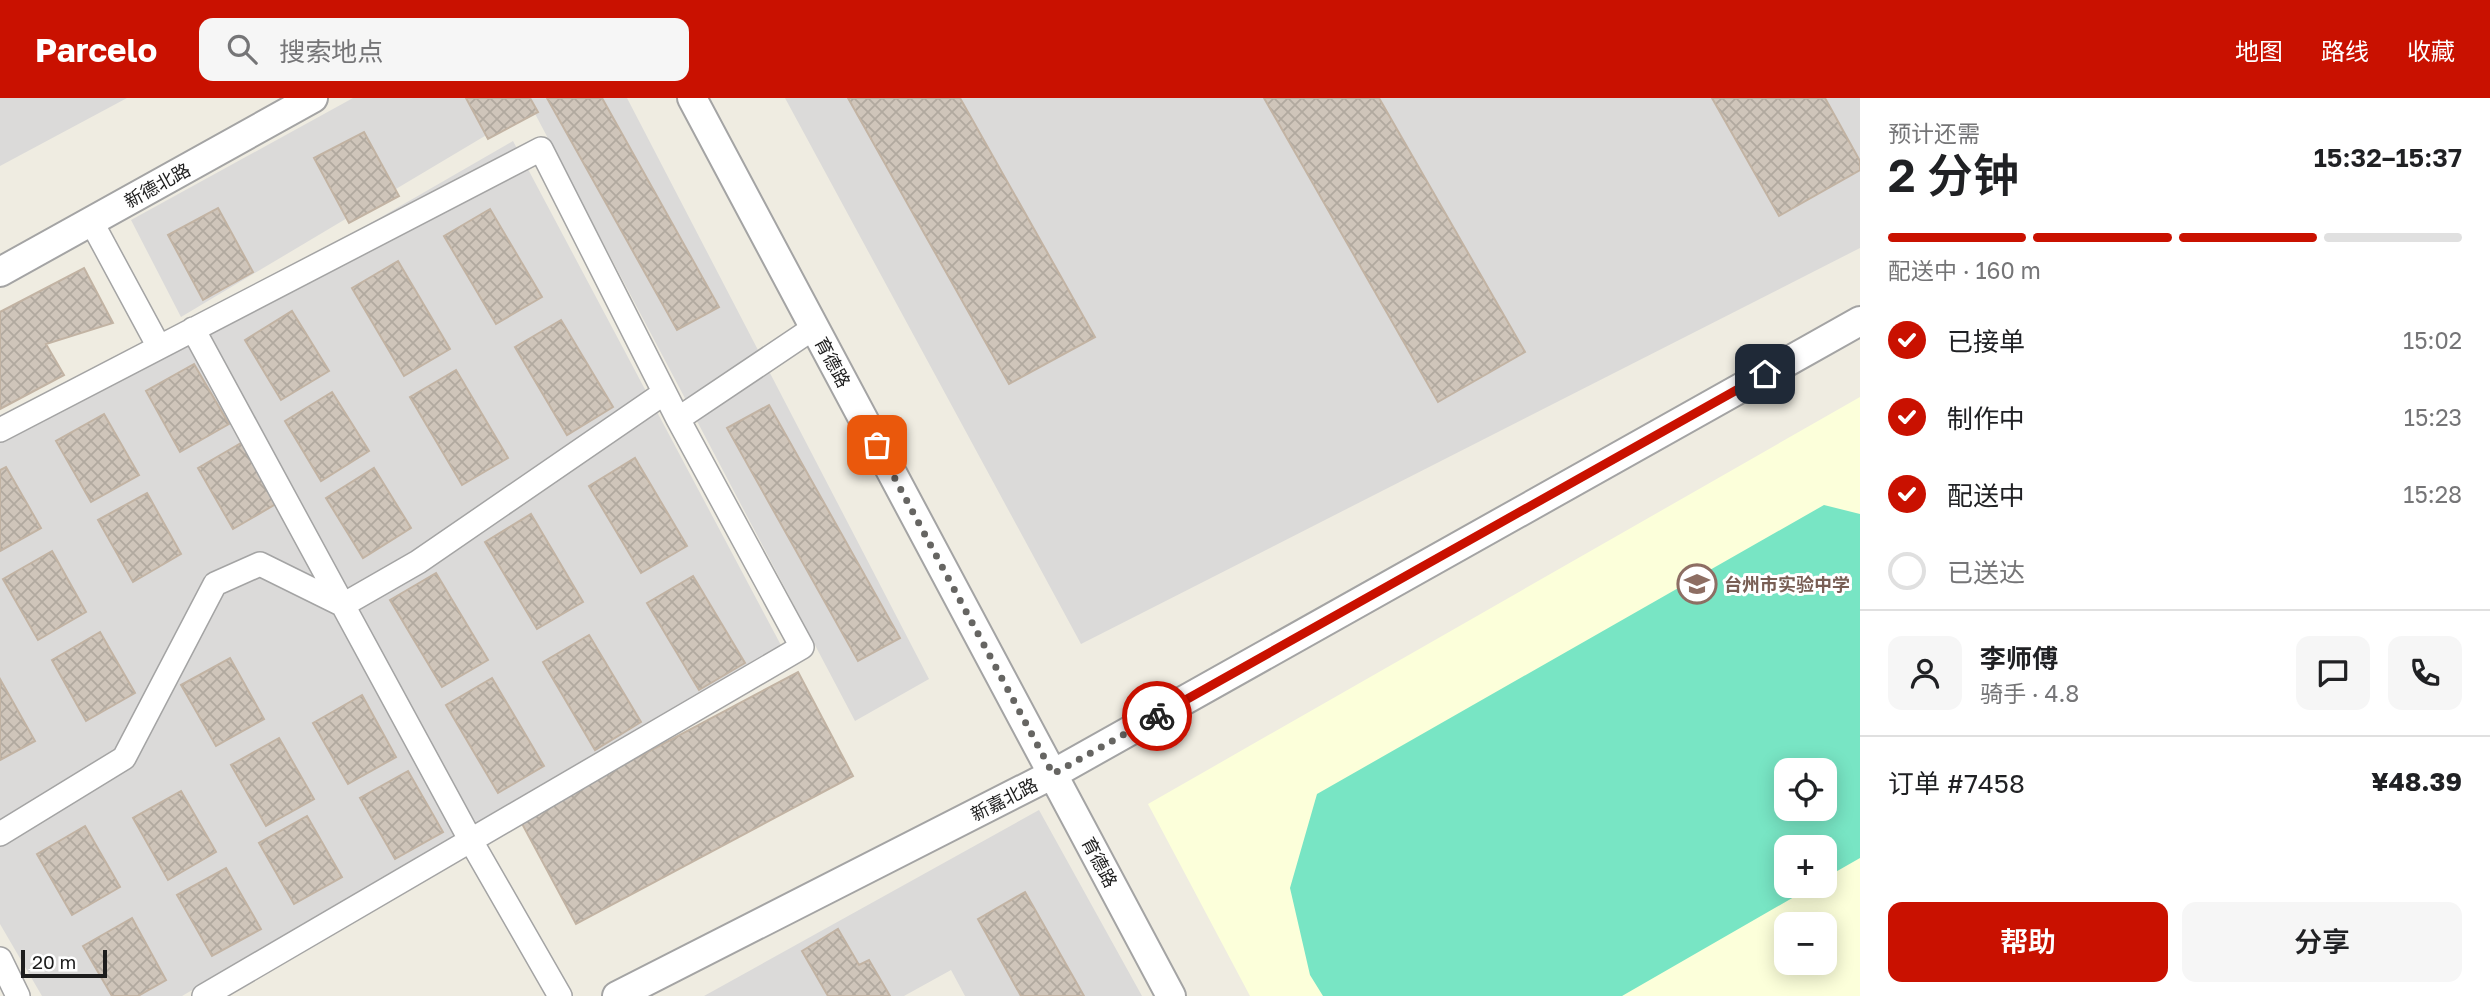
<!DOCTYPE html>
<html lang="zh">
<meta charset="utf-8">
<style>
body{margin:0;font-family:"Golos Text","Noto Sans SC",sans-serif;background:#f6f6f6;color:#202124;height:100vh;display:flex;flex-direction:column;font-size:26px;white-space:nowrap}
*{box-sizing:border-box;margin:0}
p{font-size:23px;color:#757577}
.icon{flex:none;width:38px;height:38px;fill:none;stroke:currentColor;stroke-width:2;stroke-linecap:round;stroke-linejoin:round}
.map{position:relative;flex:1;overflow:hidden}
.side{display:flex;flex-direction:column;background:#fff;width:630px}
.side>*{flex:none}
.tools{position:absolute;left:1774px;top:660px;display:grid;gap:14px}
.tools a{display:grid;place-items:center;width:63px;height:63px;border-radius:14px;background:#fff;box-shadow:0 4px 18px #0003;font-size:35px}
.scale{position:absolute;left:21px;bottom:18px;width:86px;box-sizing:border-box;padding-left:7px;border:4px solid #1d1d1d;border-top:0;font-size:19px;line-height:24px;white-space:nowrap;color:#1d1d1d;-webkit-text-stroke:5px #fff;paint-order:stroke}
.pin{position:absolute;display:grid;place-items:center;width:60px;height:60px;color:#fff;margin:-30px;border-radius:14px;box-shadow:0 4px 10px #0006}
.courier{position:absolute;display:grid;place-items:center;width:70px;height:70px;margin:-35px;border:5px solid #c91100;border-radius:50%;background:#fff;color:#222;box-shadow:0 2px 9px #0007}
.headline em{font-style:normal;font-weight:600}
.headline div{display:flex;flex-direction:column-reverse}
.headline{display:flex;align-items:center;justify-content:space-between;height:119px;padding:0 28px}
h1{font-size:46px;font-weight:600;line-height:52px}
.bar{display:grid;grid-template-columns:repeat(4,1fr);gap:10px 7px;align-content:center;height:84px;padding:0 28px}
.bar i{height:9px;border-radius:5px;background:#e0e0e0}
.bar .active{background:#c91100}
.bar p{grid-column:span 4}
.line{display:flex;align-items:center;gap:18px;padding:0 28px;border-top:2px solid #e0e0e0}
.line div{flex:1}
.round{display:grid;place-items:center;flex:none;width:74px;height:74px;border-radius:14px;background:#f6f6f6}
ol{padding:0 28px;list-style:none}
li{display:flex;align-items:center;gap:21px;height:77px}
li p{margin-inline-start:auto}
li .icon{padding:7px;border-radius:50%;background:#c91100;color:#fff;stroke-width:4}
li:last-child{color:#757577}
li i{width:38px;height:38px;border:4px solid #e0e0e0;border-radius:50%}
.action{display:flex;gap:14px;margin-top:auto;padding:14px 28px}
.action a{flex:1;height:80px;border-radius:14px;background:#c91100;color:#fff;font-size:28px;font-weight:600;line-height:80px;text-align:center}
.action a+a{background:#f6f6f6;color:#202124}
header{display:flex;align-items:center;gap:42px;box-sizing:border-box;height:98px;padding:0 35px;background:#c91100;color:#fff}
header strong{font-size:33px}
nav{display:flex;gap:38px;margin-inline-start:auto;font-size:24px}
.search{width:490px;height:63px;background:#f6f6f6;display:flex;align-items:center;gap:18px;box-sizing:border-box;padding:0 24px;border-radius:14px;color:#757577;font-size:26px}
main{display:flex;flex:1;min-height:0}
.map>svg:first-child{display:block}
.residential{fill:#dbdad9}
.education{fill:#fcffda;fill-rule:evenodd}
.pitch{fill:#78e5c4;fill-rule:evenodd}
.building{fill:url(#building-cross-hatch);stroke:#c2b3a3;stroke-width:2}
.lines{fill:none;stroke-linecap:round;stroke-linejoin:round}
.minor-casing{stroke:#a4a4a4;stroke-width:26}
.tertiary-casing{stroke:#a4a4a4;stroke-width:32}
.minor{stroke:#fff;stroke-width:23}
.tertiary{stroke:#fff;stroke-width:28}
.done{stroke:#666562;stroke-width:7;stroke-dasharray:0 12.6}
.route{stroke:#c91100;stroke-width:9}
.labels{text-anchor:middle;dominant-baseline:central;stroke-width:6;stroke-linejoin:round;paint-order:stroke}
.street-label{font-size:18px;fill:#1d1d1d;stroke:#fff}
.education-label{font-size:18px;font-weight:bold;fill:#785e54;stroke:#fff;text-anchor:start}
</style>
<header>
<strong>Parcelo</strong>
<div class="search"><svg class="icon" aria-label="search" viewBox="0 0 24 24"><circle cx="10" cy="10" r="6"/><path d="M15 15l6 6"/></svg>搜索地点</div>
<nav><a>地图</a><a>路线</a><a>收藏</a></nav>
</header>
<main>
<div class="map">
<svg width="1860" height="898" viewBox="0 0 1860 898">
<defs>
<pattern id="building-cross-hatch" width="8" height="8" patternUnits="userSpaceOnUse" patternTransform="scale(1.75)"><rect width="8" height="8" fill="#cfc5ba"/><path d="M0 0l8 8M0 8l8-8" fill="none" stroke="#b1a99f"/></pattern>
</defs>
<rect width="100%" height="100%" fill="#efece1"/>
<path class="residential" d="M 0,0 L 127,0 L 0,68 Z
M 353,0 L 627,0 L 929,581 L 855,623 L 532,10 L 181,219 L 131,122 Z
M 785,0 L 1860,0 L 1860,150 L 1081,546 Z
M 513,43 L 783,551 L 182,898 L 42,898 L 0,826 L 0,339 Z
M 1039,712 L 1142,898 L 965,898 L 951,872 L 904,898 L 704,898 Z"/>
<path class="education" d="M 1860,299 L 1860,898 L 1250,898 L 1148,706 ZM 1787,672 L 1825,672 L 1825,710 L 1787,710 ZM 1787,749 L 1825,749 L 1825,788 L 1787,788 ZM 1787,826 L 1825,826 L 1825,864 L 1787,864 Z"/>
<path class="pitch" d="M 1824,407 L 1860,416 L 1860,760 L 1825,780 L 1825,749 L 1787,749 L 1787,788 L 1813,788 L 1622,898 L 1323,898 L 1310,877 L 1290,790 L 1317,696 ZM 1787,672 L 1825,672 L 1825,710 L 1787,710 Z"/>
<path class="building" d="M 466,0 L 530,0 L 538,14 L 488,41 Z
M 547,0 L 602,0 L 719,209 L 677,232 Z
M 848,0 L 960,0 L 1095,239 L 1009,286 Z
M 1264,0 L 1379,0 L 1525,254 L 1438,304 Z
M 1712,0 L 1825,0 L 1860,63 L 1860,72 L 1779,118 Z
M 364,34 L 399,98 L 349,125 L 314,60 Z
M 218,110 L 253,174 L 203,202 L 168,137 Z
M 490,111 L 542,199 L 496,226 L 444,138 Z
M 398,163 L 450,251 L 404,278 L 352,190 Z
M 84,170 L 113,225 L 46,246 L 64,277 L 0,311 L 0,214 Z
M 292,213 L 329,273 L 281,302 L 245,242 Z
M 561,222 L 613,309 L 567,337 L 515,249 Z
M 194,266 L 229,326 L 180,354 L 146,293 Z
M 456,272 L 508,360 L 462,387 L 410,299 Z
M 332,294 L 369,353 L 321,383 L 285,323 Z
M 769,307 L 900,540 L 858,563 L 727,330 Z
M 104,316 L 139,377 L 91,404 L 56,343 Z
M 246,342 L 281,403 L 233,431 L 198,370 Z
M 635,360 L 687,448 L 641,475 L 589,388 Z
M 6,369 L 41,430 L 0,453 L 0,372 Z
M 374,370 L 411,430 L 363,460 L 326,400 Z
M 147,395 L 181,456 L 133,484 L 98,422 Z
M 531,416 L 583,504 L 537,531 L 485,444 Z
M 52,453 L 86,514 L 38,542 L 3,481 Z
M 436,475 L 488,562 L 442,589 L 390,502 Z
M 693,478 L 745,565 L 699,592 L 647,505 Z
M 100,534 L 135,595 L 86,623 L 52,562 Z
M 589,537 L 641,624 L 595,652 L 543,564 Z
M 230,560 L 264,621 L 216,648 L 181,587 Z
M 798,574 L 853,678 L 576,826 L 520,722 Z
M 492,580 L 544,668 L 498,695 L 446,607 Z
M 0,581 L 35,643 L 0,662 Z
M 362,597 L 396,659 L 348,686 L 313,625 Z
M 279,640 L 314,701 L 266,728 L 231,667 Z
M 408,673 L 443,734 L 395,761 L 360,700 Z
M 181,693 L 216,754 L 168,782 L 133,720 Z
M 307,718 L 342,779 L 294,806 L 259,745 Z
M 85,728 L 120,789 L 72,817 L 37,756 Z
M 226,770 L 261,831 L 212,858 L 177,797 Z
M 1025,794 L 1084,898 L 1021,898 L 978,821 Z
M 132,820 L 166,882 L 138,898 L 112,898 L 83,848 Z
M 838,831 L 859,867 L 869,862 L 890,898 L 828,898 L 802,853 Z"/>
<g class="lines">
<g class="minor-casing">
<path id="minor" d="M 91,123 L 159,249
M 193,231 L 471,743 L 560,898
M 0,332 L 541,51 L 678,321 L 815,229
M 0,736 L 124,660 L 215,486 L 260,466 L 343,507 L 418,464 L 664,295
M 0,861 L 18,898
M 204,898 L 802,549 L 678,321"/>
</g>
<g class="tertiary-casing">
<path id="tertiary" d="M 692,0 L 1171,898
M 0,174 L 313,0
M 617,898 L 1053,676 L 1860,223"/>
</g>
<use href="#minor" class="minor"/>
<use href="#tertiary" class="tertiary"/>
</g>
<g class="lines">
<path class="done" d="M 877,347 L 1053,676 L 1157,618"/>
<path class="route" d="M 1157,618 L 1765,276"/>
</g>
<defs>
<g id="school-ring" transform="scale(2.0125)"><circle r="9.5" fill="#fff" stroke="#8d6e63" stroke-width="1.5"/><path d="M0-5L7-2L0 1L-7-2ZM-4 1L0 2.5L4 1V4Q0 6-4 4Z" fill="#8d6e63"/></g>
</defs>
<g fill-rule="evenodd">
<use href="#school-ring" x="1697" y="486"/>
</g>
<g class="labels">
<g class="street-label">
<text transform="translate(157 87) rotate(-29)">新德北路</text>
<text transform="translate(833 264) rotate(62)">育德路</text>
<text transform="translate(1004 701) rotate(-27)">新嘉北路</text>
<text transform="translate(1100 764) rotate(62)">育德路</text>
</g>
<g class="education-label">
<text x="1724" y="486">台州市实验中学</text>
</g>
</g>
</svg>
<div class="tools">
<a><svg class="icon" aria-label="locate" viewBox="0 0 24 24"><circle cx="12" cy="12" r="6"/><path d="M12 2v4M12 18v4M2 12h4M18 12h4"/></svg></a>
<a>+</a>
<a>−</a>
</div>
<div class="scale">20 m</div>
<div class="pin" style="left:877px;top:347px;background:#ea580c"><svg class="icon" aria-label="bag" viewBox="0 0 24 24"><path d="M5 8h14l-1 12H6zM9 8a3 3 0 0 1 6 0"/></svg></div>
<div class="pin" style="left:1765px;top:276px;background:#1f2937"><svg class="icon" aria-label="home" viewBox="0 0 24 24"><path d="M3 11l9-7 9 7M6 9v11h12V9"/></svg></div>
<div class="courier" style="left:1157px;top:618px"><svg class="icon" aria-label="bike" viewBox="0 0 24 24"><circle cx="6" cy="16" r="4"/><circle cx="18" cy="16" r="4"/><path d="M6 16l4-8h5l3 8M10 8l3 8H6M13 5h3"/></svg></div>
</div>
<section class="side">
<div class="headline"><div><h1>2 分钟</h1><p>预计还需</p></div><em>15:32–15:37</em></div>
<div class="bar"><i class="active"></i><i class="active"></i><i class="active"></i><i></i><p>配送中 · 160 m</p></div>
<ol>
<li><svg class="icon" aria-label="check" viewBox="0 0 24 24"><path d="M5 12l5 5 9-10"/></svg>已接单<p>15:02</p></li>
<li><svg class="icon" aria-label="check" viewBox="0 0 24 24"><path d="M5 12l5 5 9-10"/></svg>制作中<p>15:23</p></li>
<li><svg class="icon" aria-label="check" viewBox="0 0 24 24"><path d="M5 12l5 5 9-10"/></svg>配送中<p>15:28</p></li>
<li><i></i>已送达</li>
</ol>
<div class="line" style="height:126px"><a class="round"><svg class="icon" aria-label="person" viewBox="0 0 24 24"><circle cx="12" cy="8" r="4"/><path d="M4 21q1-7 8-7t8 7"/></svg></a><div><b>李师傅</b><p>骑手 · 4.8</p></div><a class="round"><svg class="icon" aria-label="chat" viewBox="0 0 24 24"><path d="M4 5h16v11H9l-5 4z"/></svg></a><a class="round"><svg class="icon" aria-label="phone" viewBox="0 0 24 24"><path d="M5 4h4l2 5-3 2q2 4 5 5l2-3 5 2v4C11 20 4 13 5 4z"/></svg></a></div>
<div class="line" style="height:91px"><div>订单 #7458</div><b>¥48.39</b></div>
<div class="action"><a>帮助</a><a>分享</a></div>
</section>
</main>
